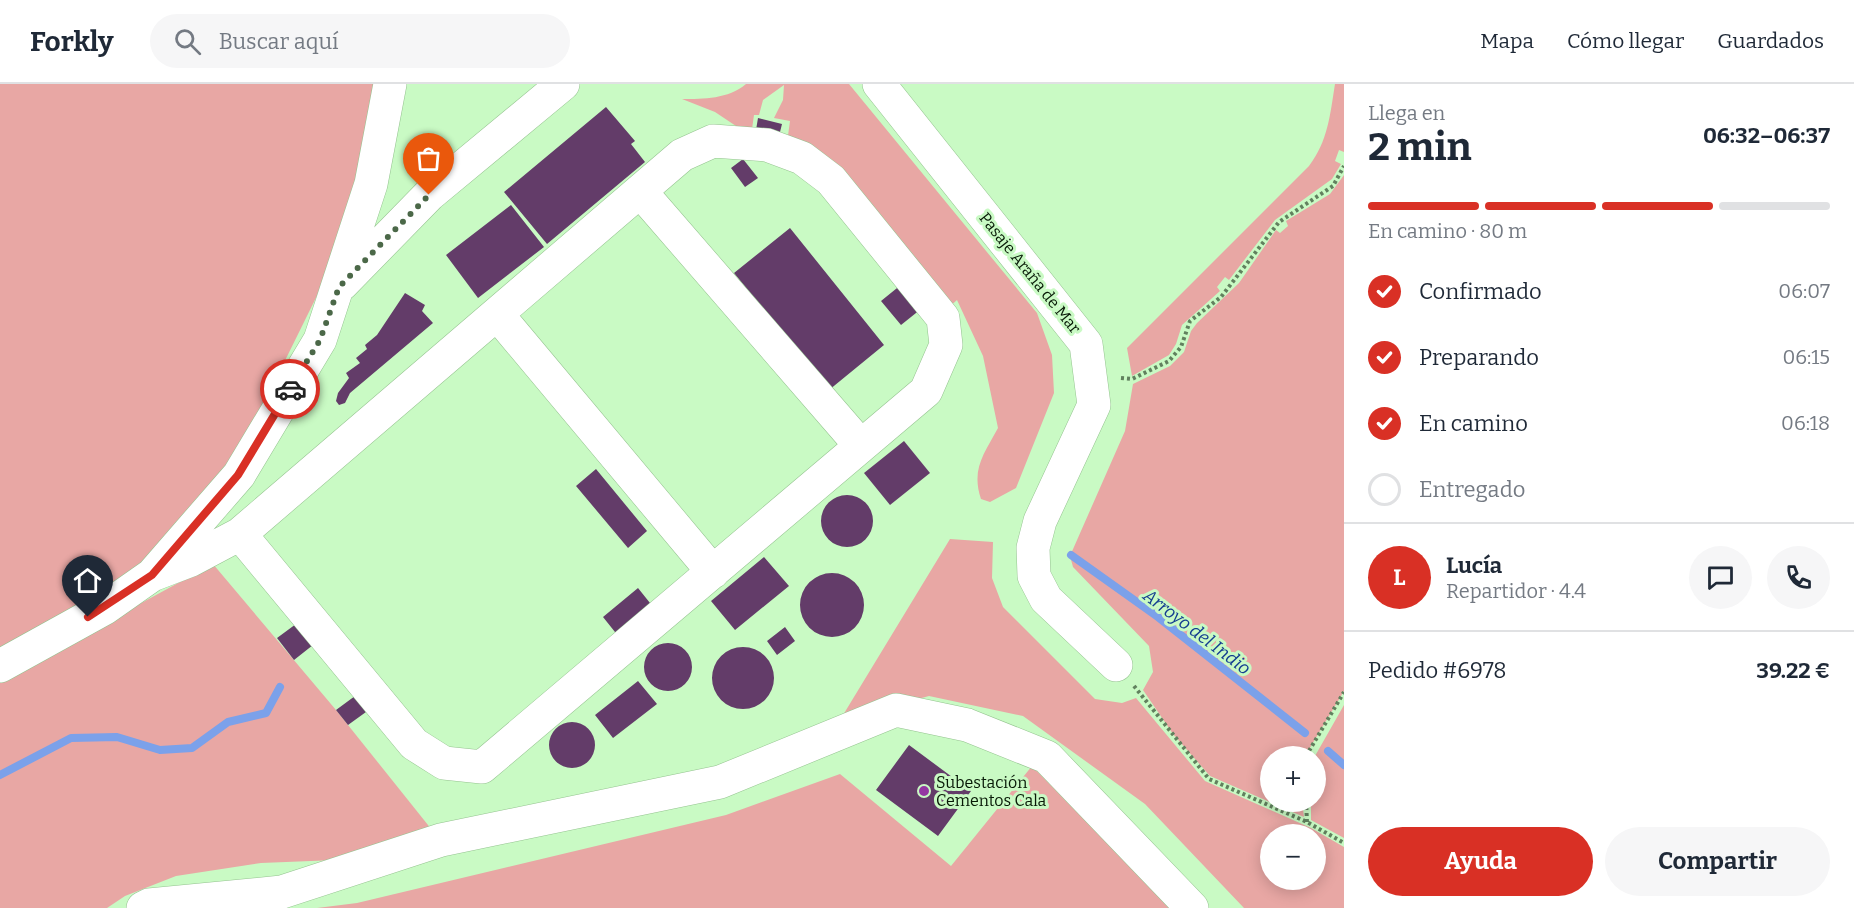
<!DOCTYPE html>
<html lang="es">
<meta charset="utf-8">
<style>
body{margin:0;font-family:Bitter,serif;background:#f6f6f7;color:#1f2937;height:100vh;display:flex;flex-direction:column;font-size:22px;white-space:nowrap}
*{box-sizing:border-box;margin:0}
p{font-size:20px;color:#747a83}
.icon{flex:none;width:33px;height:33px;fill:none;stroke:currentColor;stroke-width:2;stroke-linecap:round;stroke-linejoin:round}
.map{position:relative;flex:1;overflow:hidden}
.sheet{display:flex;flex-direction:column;background:#fff;width:510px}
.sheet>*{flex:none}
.fabs{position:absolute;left:1260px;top:662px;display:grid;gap:12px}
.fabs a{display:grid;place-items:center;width:66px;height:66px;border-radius:50%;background:#fff;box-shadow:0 3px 15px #0003;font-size:30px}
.pin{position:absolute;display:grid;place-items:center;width:51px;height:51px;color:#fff;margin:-62px -26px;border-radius:50% 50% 50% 0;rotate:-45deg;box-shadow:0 0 6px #0007}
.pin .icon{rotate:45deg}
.courier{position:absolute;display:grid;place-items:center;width:60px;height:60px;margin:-30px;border:4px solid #d93025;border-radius:50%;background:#fff;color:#222;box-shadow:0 2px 8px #0007}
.overview em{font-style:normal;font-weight:700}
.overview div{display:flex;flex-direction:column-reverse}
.overview{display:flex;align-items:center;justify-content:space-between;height:102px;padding:0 24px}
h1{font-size:39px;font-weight:700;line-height:45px}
.bar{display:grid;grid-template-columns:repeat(4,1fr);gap:9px 6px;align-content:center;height:72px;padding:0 24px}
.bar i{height:8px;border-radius:4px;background:#e0e1e3}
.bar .current{background:#d93025}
.bar p{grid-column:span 4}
.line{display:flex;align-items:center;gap:15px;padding:0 24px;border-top:2px solid #e0e1e3}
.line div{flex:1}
.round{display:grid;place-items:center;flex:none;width:63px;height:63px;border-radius:32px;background:#f6f6f7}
ol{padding:0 24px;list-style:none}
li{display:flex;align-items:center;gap:18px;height:66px}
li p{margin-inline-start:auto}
li .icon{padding:6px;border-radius:50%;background:#d93025;color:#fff;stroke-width:4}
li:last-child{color:#747a83}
li i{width:33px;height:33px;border:3px solid #e0e1e3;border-radius:50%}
.cta{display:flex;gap:12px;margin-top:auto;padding:12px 24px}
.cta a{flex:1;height:69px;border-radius:36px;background:#d93025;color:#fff;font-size:24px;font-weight:700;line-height:69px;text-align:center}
.cta a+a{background:#f6f6f7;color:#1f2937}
header{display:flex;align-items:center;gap:36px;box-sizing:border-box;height:84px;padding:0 30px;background:#fff;border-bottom:2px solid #e0e1e3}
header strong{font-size:28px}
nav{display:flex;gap:33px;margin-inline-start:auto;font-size:21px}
.search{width:420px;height:54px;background:#f6f6f7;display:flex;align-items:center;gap:15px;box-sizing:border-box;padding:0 21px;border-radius:33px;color:#747a83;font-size:22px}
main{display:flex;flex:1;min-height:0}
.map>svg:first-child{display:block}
.green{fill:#e8a7a4;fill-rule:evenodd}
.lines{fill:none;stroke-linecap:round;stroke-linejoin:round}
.stream{stroke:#7ba1ea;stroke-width:8}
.building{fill:#633c69}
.minor-casing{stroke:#94c38f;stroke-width:34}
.path{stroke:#61815e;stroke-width:4;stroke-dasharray:3 3;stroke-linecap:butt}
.minor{stroke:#fff;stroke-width:33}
.done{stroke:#4b6848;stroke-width:6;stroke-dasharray:0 10.8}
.route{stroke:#d93025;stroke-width:8}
.poi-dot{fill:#9438a2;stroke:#c9fac4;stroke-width:2}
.labels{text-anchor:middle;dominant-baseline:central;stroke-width:6;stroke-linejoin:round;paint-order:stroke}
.street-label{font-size:16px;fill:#071906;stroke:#c9fac4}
.poi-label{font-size:16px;fill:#071906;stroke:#c9fac4;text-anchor:start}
.water-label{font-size:18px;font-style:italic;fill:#143d90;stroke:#c9fac4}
</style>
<header>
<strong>Forkly</strong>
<div class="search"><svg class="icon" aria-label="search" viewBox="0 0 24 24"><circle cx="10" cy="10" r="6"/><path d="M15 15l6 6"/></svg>Buscar aquí</div>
<nav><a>Mapa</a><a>Cómo llegar</a><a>Guardados</a></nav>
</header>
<main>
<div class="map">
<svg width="1344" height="824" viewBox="0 0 1344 824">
<rect width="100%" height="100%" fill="#c9fac4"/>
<path class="green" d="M 0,0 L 375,0 L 360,104 L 340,165 L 232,384 L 160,468 L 84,520 L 0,567 Z
M 746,0 L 849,0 L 1037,229 L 1052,271 L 1054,309 L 1016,404 L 990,418 L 981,415 C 971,385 984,370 998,344 L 983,272 L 957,216 L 948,224 L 787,59 L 790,37 L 774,34 L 783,16 L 784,1 L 763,16 L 759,31 L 754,31 L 751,52 L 715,28 L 682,15 C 704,15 728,15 746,0 Z
M 1335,0 L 1344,0 L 1344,68 L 1339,66 L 1335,77 L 1341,80 L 1332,95 L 1275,136 L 1229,196 L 1225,193 L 1217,203 L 1220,207 L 1182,241 L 1176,260 L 1169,271 L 1132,292 L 1127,264 L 1309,82 C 1328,57 1330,31 1335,0 Z
M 1344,91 L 1344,607 L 1305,672 L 1270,672 L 1270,717 L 1302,717 L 1304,733 L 1210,692 L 1173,650 L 1143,606 L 1153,588 L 1149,562 L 1073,483 L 1070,472 L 1125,347 L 1133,300 L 1170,282 L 1184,268 L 1191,247 L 1197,239 L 1239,199 L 1276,146 L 1280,149 L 1288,142 L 1286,137 L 1330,110 Z
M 950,455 L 993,458 L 992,494 L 1003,523 L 1095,615 L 1122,619 L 1136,614 L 1205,697 L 1311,744 L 1344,763 L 1344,824 L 1244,824 L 1145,720 L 1023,632 L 929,612 L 840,636 ZM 1270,750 L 1316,750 L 1316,795 L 1270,795 Z
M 213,480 L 336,626 L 432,746 L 336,776 L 261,779 L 176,792 L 125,812 L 107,824 L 0,824 L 0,596 Z
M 1344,621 L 1344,754 L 1311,736 L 1311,717 L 1316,717 L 1315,672 Z
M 1032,682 L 1171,824 L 317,824 L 357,819 L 726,731 L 840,690 L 951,782 Z"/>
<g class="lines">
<path class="stream" d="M 1071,471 L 1158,533 L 1305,649
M 1328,667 L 1344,681
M 0,691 L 71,654 L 117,653 L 160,666 L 192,664 L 228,638 L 266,629 L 280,603"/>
</g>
<path class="building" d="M 606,23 L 635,57 L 631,60 L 645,78 L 547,160 L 504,108 Z
M 758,34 L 782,40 L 779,52 L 756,46 Z
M 743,75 L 758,94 L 745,103 L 731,84 Z
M 511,121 L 544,163 L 478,214 L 446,171 Z
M 790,144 L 884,261 L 829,306 L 734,189 Z
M 902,200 L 921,225 L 901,241 L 881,217 Z
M 405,209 L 425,221 L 422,227 L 433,239 L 350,309 L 345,319 L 339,321 L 336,317 L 338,309 L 349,294 L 346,289 L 360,279 L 356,274 L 367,265 L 365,261 L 377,251 Z
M 904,357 L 930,389 L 890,421 L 864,389 Z
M 596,385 L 647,447 L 628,464 L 576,402 Z
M821 437a26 26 0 1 1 52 0a26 26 0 1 1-52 0Z
M 764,473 L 789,502 L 735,546 L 711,517 Z
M800 521a32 32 0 1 1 64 0a32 32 0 1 1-64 0Z
M 638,504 L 654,524 L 619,553 L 603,533 Z
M 296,540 L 313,561 L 294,576 L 277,554 Z
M 785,543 L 795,557 L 777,571 L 767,557 Z
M644 583a24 24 0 1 1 48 0a24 24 0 1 1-48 0Z
M712 594a31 31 0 1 1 62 0a31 31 0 1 1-62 0Z
M 638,597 L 657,620 L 613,654 L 595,631 Z
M 355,612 L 366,628 L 348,641 L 336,626 Z
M549 661a23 23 0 1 1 46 0a23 23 0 1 1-46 0Z
M 909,661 L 971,707 L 938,752 L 876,706 Z"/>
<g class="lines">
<g class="minor-casing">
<path id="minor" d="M 879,0 L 1086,260 L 1094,321 L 1040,437 L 1033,464 L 1034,492 L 1046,515 L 1116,581
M 640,107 L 861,362
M 342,200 L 429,111 L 563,0
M 497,230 L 713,488
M 152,491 L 191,476 L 240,450 L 682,71 L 713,57 L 767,61 L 802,74 L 831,96 L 943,234 L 946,261 L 926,307 L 482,683 L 444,679 L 414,660 L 240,450
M 0,582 L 105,524 L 152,491 L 239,391 L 320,256 L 371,100 L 390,0
M 143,824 L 149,821 L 282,808 L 441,756 L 720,698 L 896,626 L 967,641 L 1047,673 L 1192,824"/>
</g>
<path class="path" d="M 1121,294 L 1132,295 L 1169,277 L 1181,263 L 1190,237 L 1221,213 L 1279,138 L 1333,102 L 1344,82
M 1134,602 L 1209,695 L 1307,738 L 1344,759
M 1306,672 L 1344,608
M 1306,717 L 1307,738"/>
<use href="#minor" class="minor"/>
</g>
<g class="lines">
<path class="done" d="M 290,305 L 320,256 L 339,203 L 429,111"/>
<path class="route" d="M 88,533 L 152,491 L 238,391 L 290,305"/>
</g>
<circle class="poi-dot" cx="924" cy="707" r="6"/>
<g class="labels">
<g class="street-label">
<text transform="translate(1030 189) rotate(51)">Pasaje Araña de Mar</text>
</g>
<g class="poi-label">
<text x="936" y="698">Subestación<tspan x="936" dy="18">Cementos Cala</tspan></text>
</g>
<g class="water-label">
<text transform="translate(1197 548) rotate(37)">Arroyo del Indio</text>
</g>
</g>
</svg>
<div class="fabs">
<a>+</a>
<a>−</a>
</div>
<div class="pin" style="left:429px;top:111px;background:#ea580c"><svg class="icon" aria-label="bag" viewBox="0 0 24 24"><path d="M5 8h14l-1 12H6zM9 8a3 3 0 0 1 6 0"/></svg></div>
<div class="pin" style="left:88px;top:533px;background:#1f2937"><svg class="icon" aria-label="home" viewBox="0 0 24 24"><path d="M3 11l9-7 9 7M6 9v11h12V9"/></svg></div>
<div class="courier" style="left:290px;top:305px"><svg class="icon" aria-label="car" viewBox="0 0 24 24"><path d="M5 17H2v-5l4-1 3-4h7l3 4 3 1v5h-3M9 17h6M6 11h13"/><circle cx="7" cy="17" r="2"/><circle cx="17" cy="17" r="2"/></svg></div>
</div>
<section class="sheet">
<div class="overview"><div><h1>2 min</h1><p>Llega en</p></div><em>06:32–06:37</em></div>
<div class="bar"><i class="current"></i><i class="current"></i><i class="current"></i><i></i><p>En camino · 80 m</p></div>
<ol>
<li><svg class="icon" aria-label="check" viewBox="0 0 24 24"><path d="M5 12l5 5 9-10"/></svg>Confirmado<p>06:07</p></li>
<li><svg class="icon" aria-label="check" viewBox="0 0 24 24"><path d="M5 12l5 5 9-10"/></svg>Preparando<p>06:15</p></li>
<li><svg class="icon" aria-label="check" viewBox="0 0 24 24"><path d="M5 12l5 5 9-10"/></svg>En camino<p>06:18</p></li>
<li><i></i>Entregado</li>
</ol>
<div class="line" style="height:108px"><b class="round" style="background:#d93025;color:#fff">L</b><div><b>Lucía</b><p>Repartidor · 4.4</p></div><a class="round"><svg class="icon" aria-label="chat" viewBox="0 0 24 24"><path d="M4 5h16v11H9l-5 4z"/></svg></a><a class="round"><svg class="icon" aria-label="phone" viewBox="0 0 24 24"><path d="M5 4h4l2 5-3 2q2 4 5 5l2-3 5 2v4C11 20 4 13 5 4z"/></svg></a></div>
<div class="line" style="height:78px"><div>Pedido #6978</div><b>39.22 €</b></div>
<div class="cta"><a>Ayuda</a><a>Compartir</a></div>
</section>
</main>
